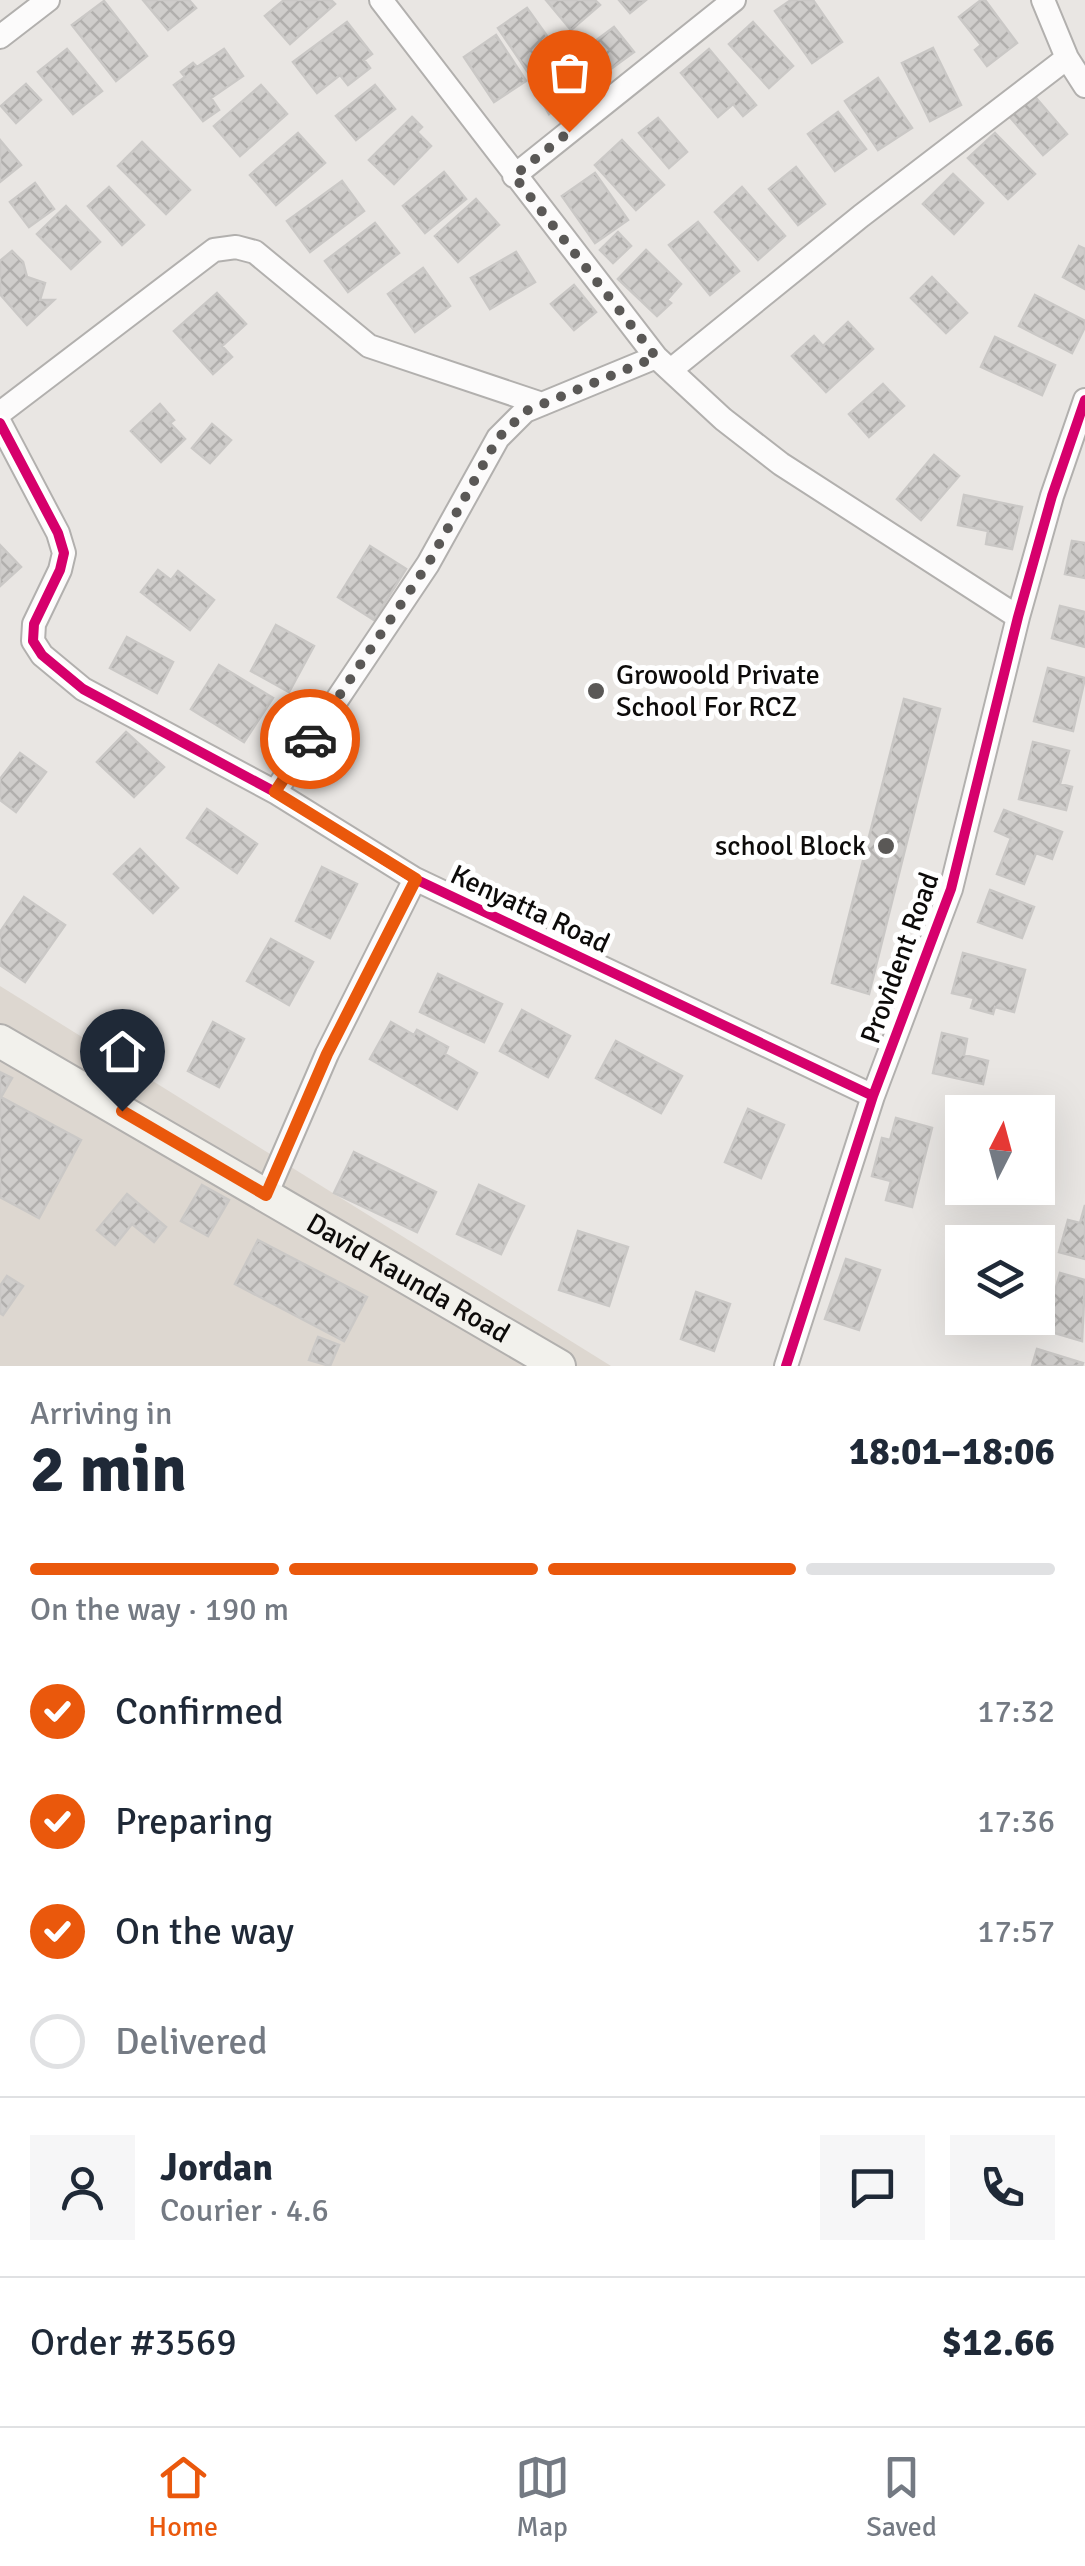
<!DOCTYPE html>
<meta charset="utf-8">
<style>
body{margin:0;font-family:Signika,sans-serif;background:#f6f6f7;color:#1f2937;height:100vh;display:flex;flex-direction:column;font-size:38px;white-space:nowrap}
*{box-sizing:border-box;margin:0}
p{font-size:32px;color:#747a83}
.icon{flex:none;width:55px;height:55px;fill:none;stroke:currentColor;stroke-width:2;stroke-linecap:round;stroke-linejoin:round}
.map{position:relative;height:1366px;overflow:hidden}
.panel{display:flex;flex-direction:column;background:#fff;flex:1}
.panel>*{flex:none}
.needle{width:65px;rotate:6deg}
.buttons{position:absolute;left:945px;top:1095px;display:grid;gap:20px}
.buttons a{display:grid;place-items:center;width:110px;height:110px;border-radius:0px;background:#fff;box-shadow:0 10px 40px #0002;font-size:50px}
.pin{position:absolute;display:grid;place-items:center;width:85px;height:85px;color:#fff;margin:-102px -42px;border-radius:50% 50% 50% 0;rotate:-45deg;box-shadow:0 0 10px #0007}
.pin .icon{rotate:45deg}
.courier{position:absolute;display:grid;place-items:center;width:100px;height:100px;margin:-50px;border:8px solid #ea580c;border-radius:50%;background:#fff;color:#222;box-shadow:0 2px 12px #0007}
.summary em{font-style:normal;font-weight:700}
.summary div{display:flex;flex-direction:column-reverse}
.summary{display:flex;align-items:center;justify-content:space-between;height:170px;padding:0 30px}
h1{font-size:65px;font-weight:700;line-height:75px}
.bar{display:grid;grid-template-columns:repeat(4,1fr);gap:15px 10px;align-content:center;height:120px;padding:0 30px}
.bar i{height:12px;border-radius:8px;background:#e0e1e3}
.bar .on{background:#ea580c}
.bar p{grid-column:span 4}
.line{display:flex;align-items:center;gap:25px;padding:0 30px;border-top:2px solid #e0e1e3}
.line div{flex:1}
.round{display:grid;place-items:center;flex:none;width:105px;height:105px;border-radius:0px;background:#f6f6f7}
ol{padding:0 30px;list-style:none}
li{display:flex;align-items:center;gap:30px;height:110px}
li p{margin-inline-start:auto}
li .icon{padding:10px;border-radius:50%;background:#ea580c;color:#fff;stroke-width:4}
li:last-child{color:#747a83}
li i{width:55px;height:55px;border:5px solid #e0e1e3;border-radius:50%}
.tabs{display:flex;justify-content:space-around;align-items:center;height:140px;border-top:2px solid #e0e1e3;background:#fff;font-size:28px;color:#747a83}
.tabs a{display:grid;justify-items:center;gap:5px}
.tabs .on{color:#ea580c}
.map>svg:first-child{display:block}
.built{fill:#ddd7d0}
.building{fill:url(#building-cross-hatch);stroke:#cac8c6;stroke-width:2.5}
.lines{fill:none;stroke-linecap:round;stroke-linejoin:round}
.street-casing{stroke:#b2b0ae;stroke-width:26}
.secondary-casing{stroke:#b2b0ae;stroke-width:36}
.street{stroke:#fcfbfb;stroke-width:22}
.secondary{stroke:#f2f1ec;stroke-width:32}
.cycleway-casing{stroke:#fff;stroke-width:16}
.cycleway{stroke:#d6006c;stroke-width:10}
.done{stroke:#5a5856;stroke-width:10;stroke-dasharray:0 18}
.route{stroke:#ea580c;stroke-width:12}
.poi-dot{fill:#5a5856;stroke:#fff;stroke-width:4}
.labels{text-anchor:middle;dominant-baseline:central;stroke-width:10;stroke-linejoin:round;paint-order:stroke}
.poi-label{font-size:28px;fill:#0d0b0a;stroke:#fff;text-anchor:start}
.street-label{font-size:28px;fill:#0d0b0a;stroke:#fff}
</style>
<div class="map">
<svg width="1085" height="1366" viewBox="0 0 1085 1366">
<defs>
<pattern id="building-cross-hatch" width="8" height="8" patternUnits="userSpaceOnUse" patternTransform="scale(2.5)"><rect width="8" height="8" fill="#cfcdcb"/><path d="M0 0l8 8M0 8l8-8" fill="none" stroke="#b1afad"/></pattern>
</defs>
<rect width="100%" height="100%" fill="#e9e6e3"/>
<path class="built" d="M 0,986 L 611,1366 L 0,1366 Z"/>
<path class="building" d="M 143,0 L 189,0 L 196,8 L 168,30 Z
M 284,0 L 331,0 L 335,4 L 290,44 L 265,16 Z
M 546,0 L 595,0 L 600,5 L 571,30 Z
M 619,0 L 646,0 L 630,13 Z
M 791,0 L 813,0 L 842,42 L 812,63 L 775,11 Z
M 981,0 L 985,0 L 1017,43 L 987,66 L 975,50 L 981,45 L 959,17 Z
M 104,1 L 147,56 L 116,81 L 72,25 Z
M 527,8 L 557,50 L 527,71 L 498,28 Z
M 347,22 L 372,54 L 364,60 L 370,68 L 348,85 L 340,75 L 317,93 L 293,62 Z
M 753,22 L 793,66 L 769,88 L 729,44 Z
M 614,27 L 634,52 L 597,79 L 578,54 Z
M 496,35 L 526,81 L 494,102 L 464,57 Z
M 933,48 L 961,105 L 930,121 L 902,63 Z
M 67,49 L 102,91 L 73,114 L 38,72 Z
M 224,49 L 243,76 L 211,98 L 219,110 L 203,121 L 174,85 L 185,77 L 181,72 L 193,63 L 197,67 Z
M 709,49 L 756,105 L 743,116 L 733,104 L 718,117 L 681,73 Z
M 564,69 L 580,88 L 549,114 L 536,91 Z
M 878,78 L 912,128 L 878,150 L 845,101 Z
M 26,84 L 41,100 L 16,123 L 1,106 Z
M 261,85 L 287,114 L 240,156 L 214,126 Z
M 375,85 L 395,109 L 356,140 L 336,116 Z
M 1031,92 L 1067,134 L 1043,155 L 1009,116 Z
M 838,112 L 866,149 L 835,171 L 808,134 Z
M 412,117 L 422,127 L 417,132 L 431,146 L 394,184 L 369,160 Z
M 658,118 L 687,152 L 669,168 L 639,133 Z
M 298,133 L 325,163 L 276,205 L 250,175 Z
M 995,133 L 1035,174 L 1008,199 L 968,158 Z
M 0,140 L 21,165 L 0,182 Z
M 622,140 L 664,185 L 636,210 L 595,165 Z
M 142,142 L 190,190 L 166,214 L 118,166 Z
M 796,167 L 825,204 L 798,225 L 769,189 Z
M 444,172 L 466,199 L 425,233 L 403,206 Z
M 595,173 L 628,220 L 595,243 L 562,196 Z
M 953,174 L 983,203 L 954,234 L 923,204 Z
M 342,181 L 364,211 L 310,252 L 287,221 Z
M 35,183 L 54,209 L 29,227 L 10,202 Z
M 109,187 L 144,225 L 122,245 L 88,206 Z
M 742,187 L 785,236 L 758,260 L 715,212 Z
M 476,199 L 499,225 L 458,262 L 435,236 Z
M 66,206 L 100,242 L 71,269 L 37,234 Z
M 698,222 L 739,271 L 710,295 L 669,245 Z
M 375,223 L 399,253 L 348,292 L 325,261 Z
M 618,232 L 631,246 L 613,263 L 600,250 Z
M 1079,246 L 1085,249 L 1085,289 L 1063,277 Z
M 646,250 L 681,284 L 667,300 L 671,303 L 657,316 L 618,279 Z
M 12,251 L 23,262 L 27,277 L 45,283 L 40,300 L 54,300 L 27,325 L 0,294 L 0,261 Z
M 516,252 L 535,282 L 490,309 L 471,278 Z
M 423,268 L 450,306 L 415,332 L 388,294 Z
M 932,277 L 967,313 L 946,333 L 911,298 Z
M 574,285 L 596,312 L 574,330 L 551,304 Z
M 217,293 L 246,324 L 222,346 L 232,357 L 213,374 L 174,331 Z
M 1035,295 L 1085,321 L 1085,327 L 1072,353 L 1019,326 Z
M 848,322 L 873,349 L 826,392 L 792,356 L 814,336 L 823,346 Z
M 995,337 L 1055,365 L 1042,395 L 981,367 Z
M 883,384 L 904,406 L 869,437 L 849,414 Z
M 160,404 L 174,420 L 170,423 L 185,439 L 161,462 L 131,431 Z
M 212,424 L 231,440 L 210,463 L 192,448 Z
M 934,455 L 959,476 L 921,520 L 897,499 Z
M 964,495 L 1022,507 L 1012,549 L 986,544 L 988,531 L 958,525 Z
M 1072,541 L 1085,543 L 1085,578 L 1065,574 Z
M 0,545 L 21,567 L 0,586 Z
M 370,546 L 406,569 L 374,620 L 338,597 Z
M 158,570 L 171,580 L 178,571 L 214,600 L 190,630 L 141,592 Z
M 1060,606 L 1085,612 L 1085,647 L 1052,638 Z
M 276,625 L 314,646 L 289,692 L 251,671 Z
M 127,637 L 173,662 L 157,693 L 110,668 Z
M 219,665 L 273,698 L 244,742 L 191,709 Z
M 1048,668 L 1085,678 L 1073,731 L 1034,721 Z
M 904,699 L 940,709 L 869,994 L 832,983 Z
M 126,732 L 164,767 L 134,797 L 97,762 Z
M 1033,742 L 1069,751 L 1060,784 L 1072,787 L 1066,810 L 1019,799 Z
M 20,753 L 46,772 L 16,812 L 0,800 L 0,779 Z
M 207,809 L 257,844 L 237,873 L 187,838 Z
M 1004,810 L 1062,832 L 1052,859 L 1036,853 L 1024,884 L 997,874 L 1011,838 L 995,831 Z
M 140,849 L 178,888 L 153,913 L 114,874 Z
M 322,867 L 357,884 L 330,938 L 296,921 Z
M 990,890 L 1034,907 L 1022,938 L 978,922 Z
M 24,897 L 65,925 L 25,982 L 0,965 L 0,932 Z
M 271,939 L 313,962 L 289,1005 L 247,981 Z
M 963,953 L 1025,970 L 1014,1012 L 995,1007 L 993,1014 L 971,1008 L 974,998 L 952,993 Z
M 438,974 L 502,1004 L 484,1042 L 420,1012 Z
M 522,1010 L 570,1036 L 548,1077 L 500,1051 Z
M 213,1022 L 244,1039 L 219,1087 L 188,1071 Z
M 391,1022 L 414,1035 L 417,1030 L 448,1047 L 445,1054 L 477,1073 L 457,1109 L 370,1059 Z
M 942,1033 L 967,1039 L 964,1055 L 988,1061 L 983,1084 L 933,1073 Z
M 616,1041 L 682,1076 L 661,1113 L 596,1078 Z
M 0,1072 L 12,1078 L 1,1097 L 81,1140 L 39,1218 L 0,1197 Z
M 748,1109 L 784,1125 L 761,1178 L 725,1162 Z
M 896,1118 L 932,1128 L 912,1207 L 886,1200 L 891,1181 L 872,1176 L 882,1138 L 890,1140 Z
M 354,1152 L 436,1192 L 417,1232 L 334,1193 Z
M 202,1185 L 229,1200 L 208,1236 L 181,1221 Z
M 479,1185 L 524,1206 L 501,1254 L 457,1234 Z
M 127,1194 L 166,1227 L 154,1242 L 132,1224 L 115,1245 L 97,1230 Z
M 1085,1205 L 1085,1259 L 1059,1252 L 1068,1220 L 1080,1223 Z
M 578,1231 L 628,1247 L 609,1306 L 559,1290 Z
M 258,1240 L 367,1297 L 344,1341 L 235,1284 Z
M 846,1259 L 880,1270 L 859,1330 L 825,1319 Z
M 1060,1273 L 1085,1280 L 1082,1341 L 1044,1330 Z
M 7,1276 L 23,1286 L 3,1315 L 0,1313 L 0,1286 Z
M 696,1292 L 730,1304 L 714,1351 L 681,1339 Z
M 318,1337 L 339,1345 L 330,1366 L 309,1360 Z
M 1037,1349 L 1083,1363 L 1082,1366 L 1032,1366 Z"/>
<g class="lines">
<g class="street-casing">
<path id="street" d="M 381,0 L 656,357 L 723,419 L 781,464 L 1018,617
M 1043,0 L 1067,58 L 1085,86
M 0,37 L 48,0
M 514,176 L 734,0
M 672,369 L 861,216 L 1067,58
M 0,413 L 214,250 L 236,247 L 255,252 L 369,346 L 542,404
M 0,423 L 58,533 L 64,553 L 60,570 L 34,624 L 33,641 L 42,655 L 83,689 L 275,792 L 415,879 L 873,1096
M 275,792 L 428,564 L 498,438 L 525,411 L 656,357
M 266,1195 L 327,1054 L 415,879
M 786,1366 L 873,1096 L 951,889 L 1018,617 L 1052,496 L 1085,400"/>
</g>
<g class="secondary-casing">
<g id="secondary">
<path id="s1" d="M 0,1041 L 559,1366"/>
</g>
</g>
<use href="#street" class="street"/>
<use href="#secondary" class="secondary"/>
<g class="cycleway-casing">
<path id="cycleway" d="M 0,423 L 58,533 L 64,553 L 60,570 L 34,624 L 33,641 L 42,655 L 83,689 L 275,792 L 415,879 L 873,1096
M 786,1366 L 873,1096 L 951,889 L 1018,617 L 1052,496 L 1085,400"/>
</g>
<use href="#cycleway" class="cycleway"/>
</g>
<g class="lines">
<path class="done" d="M 310,739 L 428,564 L 498,438 L 526,411 L 656,357 L 514,176 L 569,132"/>
<path class="route" d="M 122,1111 L 266,1195 L 327,1054 L 416,879 L 275,792 L 310,739"/>
</g>
<g class="poi-dot">
<circle cx="596" cy="691" r="10"/>
<circle cx="886" cy="846" r="10"/>
</g>
<g class="labels">
<g class="poi-label">
<text x="616" y="675">Growoold Private<tspan x="616" dy="32">School For RCZ</tspan></text>
<text x="866" y="846" text-anchor="end">school Block</text>
</g>
<g class="street-label">
<text transform="translate(530 909) rotate(25)">Kenyatta Road</text>
<text transform="translate(900 958) rotate(-70)">Provident Road</text>
<text stroke="none"><textPath href="#s1" startOffset="472">David Kaunda Road</textPath></text>
</g>
</g>
</svg>
<div class="buttons">
<a><svg class="needle" viewBox="-14 -14 28 28"><path d="M0-13l5 13h-10z" fill="#e53935"/><path d="M0 13l5-13h-10z" fill="#747a83"/></svg></a>
<a><svg class="icon" aria-label="layers" viewBox="0 0 24 24"><path d="M12 4l9 5-9 5-9-5zM3 14l9 5 9-5"/></svg></a>
</div>
<div class="pin" style="left:569px;top:132px;background:#ea580c"><svg class="icon" aria-label="bag" viewBox="0 0 24 24"><path d="M5 8h14l-1 12H6zM9 8a3 3 0 0 1 6 0"/></svg></div>
<div class="pin" style="left:122px;top:1111px;background:#1f2937"><svg class="icon" aria-label="home" viewBox="0 0 24 24"><path d="M3 11l9-7 9 7M6 9v11h12V9"/></svg></div>
<div class="courier" style="left:310px;top:739px"><svg class="icon" aria-label="car" viewBox="0 0 24 24"><path d="M5 17H2v-5l4-1 3-4h7l3 4 3 1v5h-3M9 17h6M6 11h13"/><circle cx="7" cy="17" r="2"/><circle cx="17" cy="17" r="2"/></svg></div>
</div>
<section class="panel">
<div class="summary"><div><h1>2 min</h1><p>Arriving in</p></div><em>18:01–18:06</em></div>
<div class="bar"><i class="on"></i><i class="on"></i><i class="on"></i><i></i><p>On the way · 190 m</p></div>
<ol>
<li><svg class="icon" aria-label="check" viewBox="0 0 24 24"><path d="M5 12l5 5 9-10"/></svg>Confirmed<p>17:32</p></li>
<li><svg class="icon" aria-label="check" viewBox="0 0 24 24"><path d="M5 12l5 5 9-10"/></svg>Preparing<p>17:36</p></li>
<li><svg class="icon" aria-label="check" viewBox="0 0 24 24"><path d="M5 12l5 5 9-10"/></svg>On the way<p>17:57</p></li>
<li><i></i>Delivered</li>
</ol>
<div class="line" style="height:180px"><a class="round"><svg class="icon" aria-label="person" viewBox="0 0 24 24"><circle cx="12" cy="8" r="4"/><path d="M4 21q1-7 8-7t8 7"/></svg></a><div><b>Jordan</b><p>Courier · 4.6</p></div><a class="round"><svg class="icon" aria-label="chat" viewBox="0 0 24 24"><path d="M4 5h16v11H9l-5 4z"/></svg></a><a class="round"><svg class="icon" aria-label="phone" viewBox="0 0 24 24"><path d="M5 4h4l2 5-3 2q2 4 5 5l2-3 5 2v4C11 20 4 13 5 4z"/></svg></a></div>
<div class="line" style="height:130px"><div>Order #3569</div><b>$12.66</b></div>
</section>
<nav class="tabs">
<a class="on"><svg class="icon" aria-label="home" viewBox="0 0 24 24"><path d="M3 11l9-7 9 7M6 9v11h12V9"/></svg>Home</a>
<a><svg class="icon" aria-label="map" viewBox="0 0 24 24"><path d="M3 6l6-2 6 2 6-2v14l-6 2-6-2-6 2zM9 4v14M15 6v14"/></svg>Map</a>
<a><svg class="icon" aria-label="saved" viewBox="0 0 24 24"><path d="M7 4h10v16l-5-4-5 4z"/></svg>Saved</a>
</nav>
